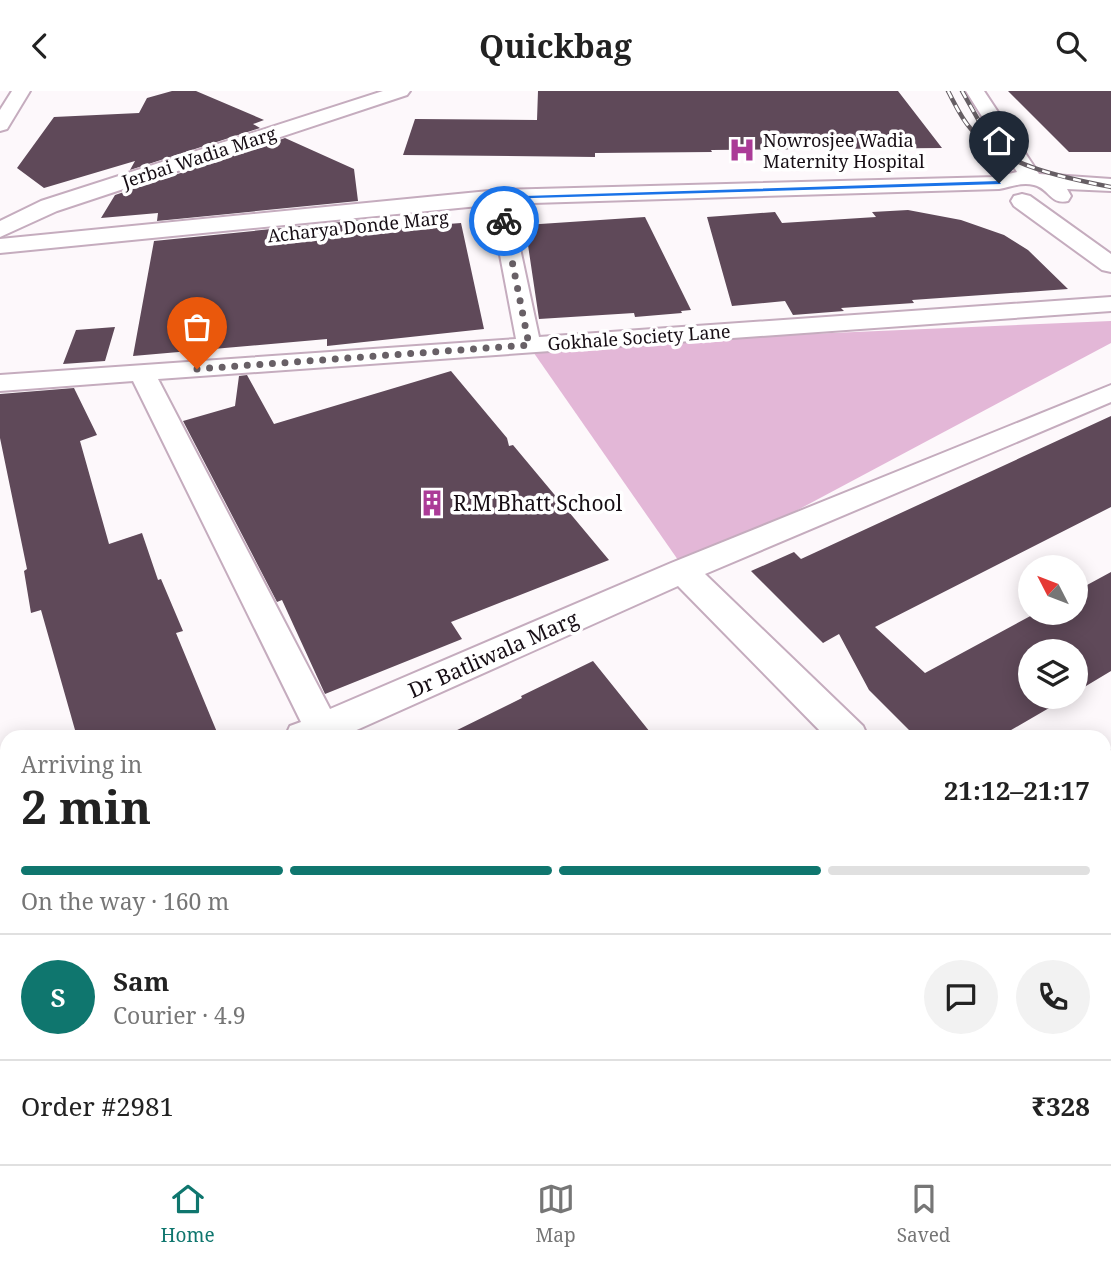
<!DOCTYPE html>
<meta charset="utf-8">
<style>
body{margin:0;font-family:"Noto Serif",serif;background:#f2f2f2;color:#222;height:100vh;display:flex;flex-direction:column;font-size:26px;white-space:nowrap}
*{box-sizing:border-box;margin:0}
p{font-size:23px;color:#767676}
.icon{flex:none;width:38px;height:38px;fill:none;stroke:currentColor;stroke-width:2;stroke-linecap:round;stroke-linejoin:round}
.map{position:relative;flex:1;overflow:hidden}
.details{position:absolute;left:0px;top:639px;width:1111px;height:436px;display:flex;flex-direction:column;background:#fff;border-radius:21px 21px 0 0;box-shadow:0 4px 18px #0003}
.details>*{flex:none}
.needle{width:46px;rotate:312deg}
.fabs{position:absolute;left:1018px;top:464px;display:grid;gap:14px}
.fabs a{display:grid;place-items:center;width:70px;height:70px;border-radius:50%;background:#fff;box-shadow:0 4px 18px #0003;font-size:35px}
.pin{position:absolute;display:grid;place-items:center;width:60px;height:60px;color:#fff;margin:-72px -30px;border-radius:50% 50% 50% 0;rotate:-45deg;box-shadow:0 0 7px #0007}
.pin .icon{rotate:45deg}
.courier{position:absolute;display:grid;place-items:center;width:70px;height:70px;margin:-35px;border:5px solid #1a73e8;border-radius:50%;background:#fff;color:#222;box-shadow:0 2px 9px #0007}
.head em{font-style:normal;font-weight:700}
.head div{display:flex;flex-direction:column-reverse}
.head{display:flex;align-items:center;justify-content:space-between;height:119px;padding:0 21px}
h1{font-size:46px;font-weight:700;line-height:52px}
.bar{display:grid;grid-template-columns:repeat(4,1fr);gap:10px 7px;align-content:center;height:84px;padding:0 21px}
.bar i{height:9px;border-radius:5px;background:#e0e0e0}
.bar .current{background:#0f766e}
.bar p{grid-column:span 4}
.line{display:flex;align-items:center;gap:18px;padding:0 21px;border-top:2px solid #e0e0e0}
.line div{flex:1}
.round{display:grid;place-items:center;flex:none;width:74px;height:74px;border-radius:37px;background:#f2f2f2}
header{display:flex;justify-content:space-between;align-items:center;height:91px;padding:0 21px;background:#fff;font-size:32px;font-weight:700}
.menu{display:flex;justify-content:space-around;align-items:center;height:98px;border-top:2px solid #e0e0e0;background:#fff;font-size:19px;color:#767676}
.menu a{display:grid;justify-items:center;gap:4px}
.menu .current{color:#0f766e}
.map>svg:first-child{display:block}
.green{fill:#e3b7d7}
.building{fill:#5f4959}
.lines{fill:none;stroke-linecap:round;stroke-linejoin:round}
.minor-casing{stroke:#c5acbe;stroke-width:4}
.tertiary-casing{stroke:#c5acbe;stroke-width:4}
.secondary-casing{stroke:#c5acbe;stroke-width:4}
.trunk-casing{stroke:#c5acbe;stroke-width:4}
.minor{fill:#fff;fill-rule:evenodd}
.tertiary{fill:#fff;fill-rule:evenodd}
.secondary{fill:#fff;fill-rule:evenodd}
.trunk{fill:#fff;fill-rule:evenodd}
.rail-casing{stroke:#665e64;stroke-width:4.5}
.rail{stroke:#fff;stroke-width:2.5;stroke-dasharray:8;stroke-linecap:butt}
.route{fill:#1a73e8}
.done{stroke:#686066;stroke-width:7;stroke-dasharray:0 12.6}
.labels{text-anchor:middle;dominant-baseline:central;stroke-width:7;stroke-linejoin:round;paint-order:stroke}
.far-poi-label{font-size:18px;fill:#170e15;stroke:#fff;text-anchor:start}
.far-street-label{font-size:18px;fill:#170e15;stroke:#fff}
.poi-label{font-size:21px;fill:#170e15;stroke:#fff;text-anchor:start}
.street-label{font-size:21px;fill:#170e15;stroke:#fff}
</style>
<header><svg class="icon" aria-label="back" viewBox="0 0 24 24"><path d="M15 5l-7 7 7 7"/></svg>Quickbag<svg class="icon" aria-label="search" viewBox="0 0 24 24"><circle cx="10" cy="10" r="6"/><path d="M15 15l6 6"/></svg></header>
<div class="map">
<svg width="1111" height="1073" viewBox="0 0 1111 1073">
<rect width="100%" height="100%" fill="#fdf8fb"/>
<path class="green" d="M 1111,230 L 1111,252 L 685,479 L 529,255 Z"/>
<path class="building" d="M 172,0 L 196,0 L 264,29 L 253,33 L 260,37 L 130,79 L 135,70 L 44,97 L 17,77 L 54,26 L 139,22 L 147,7 Z
M 538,0 L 898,0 L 942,57 L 711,59 L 712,61 L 595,62 L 595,66 L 403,64 L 415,28 L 537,29 Z
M 1008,0 L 1111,0 L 1111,61 L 1069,61 Z
M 285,47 L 354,78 L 358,110 L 157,130 L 158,122 L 101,127 L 115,104 Z
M 908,119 L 961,129 L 1004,144 L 1028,159 L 1068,198 L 912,209 L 914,212 L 841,217 L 844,220 L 793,224 L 785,210 L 732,215 L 707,126 L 775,121 L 782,132 L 876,126 L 872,121 Z
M 645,126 L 691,219 L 681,220 L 682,222 L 635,226 L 634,222 L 539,228 L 525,134 Z
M 361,129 L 362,139 L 371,139 L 461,132 L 484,238 L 327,255 L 327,248 L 133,265 L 154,150 Z
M 115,236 L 105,270 L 63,273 L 76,239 Z
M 451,280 L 507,347 L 509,355 L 513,354 L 609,469 L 451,531 L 462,548 L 325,603 L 282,509 L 277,511 L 183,330 L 235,315 L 239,285 L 247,284 L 274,333 Z
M 74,297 L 97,344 L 80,350 L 109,453 L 142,442 L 158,489 L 161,488 L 183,540 L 176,542 L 219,646 L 77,646 L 41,519 L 31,522 L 24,480 L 27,478 L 0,347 L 0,303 Z
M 1111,325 L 1111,416 L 875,536 L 925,582 L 1036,522 L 1076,522 L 1076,500 L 1111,481 L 1111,580 L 1076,601 L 1076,560 L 1031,560 L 1031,606 L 1068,606 L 999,646 L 916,646 L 869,599 L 839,543 L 823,552 L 751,480 L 794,461 L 801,468 Z
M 593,570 L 654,646 L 443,646 L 522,607 L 521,605 Z"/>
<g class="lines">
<g class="minor-casing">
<path id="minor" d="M 499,100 L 509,106 L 539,246 L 1111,206 L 1111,220 L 158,288 L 330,618 L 671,472 L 1111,294 L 1111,311 L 705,483 L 863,635 L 868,646 L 826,646 L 678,495 L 341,646 L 285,646 L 290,635 L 301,631 L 133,290 L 0,300 L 0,284 L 516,248 L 489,106 Z
M 1111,660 L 1111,695 L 1104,697 L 1104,662 Z
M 7,753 L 7,791 L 0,794 L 0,756 Z
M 488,1068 L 544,1068 L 542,1073 L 486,1073 Z
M 704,1068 L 755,1068 L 757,1073 L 706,1073 Z"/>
</g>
<g class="tertiary-casing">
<path id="tertiary" d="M 383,0 L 410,0 L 407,4 L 57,120 L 0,146 L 0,130 L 41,110 Z"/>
</g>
<g class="secondary-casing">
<path id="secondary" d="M 966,0 L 984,0 L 1039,83 L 1111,88 L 1111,100 L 1067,98 L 1071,105 L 1068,110 C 1050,114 1050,98 1034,94 C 1021,91 1011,96 999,98 L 499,113 L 0,162 L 0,148 L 499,99 L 996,86 L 1017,81 Z
M 1022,103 L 1030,105 L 1111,163 L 1111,181 L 1102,179 L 1014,115 L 1011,110 L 1014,105 Z"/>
</g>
<g class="trunk-casing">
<path id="trunk" d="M 12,0 L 30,0 L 7,38 L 0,40 L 0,19 Z"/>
</g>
<use href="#minor" class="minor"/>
<use href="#tertiary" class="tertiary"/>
<use href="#secondary" class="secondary"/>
<use href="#trunk" class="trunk"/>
<g class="rail-casing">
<path id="rail" d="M 948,0 C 955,13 961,27 971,38 C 1003,75 1065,87 1111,96
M 962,0 L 984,39 L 993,46"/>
</g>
<use href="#rail" class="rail"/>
</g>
<path class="route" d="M 999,90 L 1001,93 L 503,108 L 508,130 L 504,132 L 501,130 L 496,106 Z"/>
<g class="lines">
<path class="done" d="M 197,278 L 529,254 L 504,130"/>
</g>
<defs>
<g id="hospital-bare" transform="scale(2.1)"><path d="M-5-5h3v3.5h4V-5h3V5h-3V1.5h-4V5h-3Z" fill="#ab3b97" stroke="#fff" stroke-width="2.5" paint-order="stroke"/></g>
<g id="building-bare" transform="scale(2.1)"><path d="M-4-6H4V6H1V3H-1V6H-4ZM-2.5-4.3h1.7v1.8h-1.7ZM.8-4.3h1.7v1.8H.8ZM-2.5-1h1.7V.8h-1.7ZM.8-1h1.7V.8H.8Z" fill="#ab3b97" stroke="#fff" stroke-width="2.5" paint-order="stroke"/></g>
</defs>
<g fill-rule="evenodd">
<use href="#hospital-bare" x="742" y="59"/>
<use href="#building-bare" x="432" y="412"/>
</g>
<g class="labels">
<g class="far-poi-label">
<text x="763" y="49">Nowrosjee Wadia<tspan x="763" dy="21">Maternity Hospital</tspan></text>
</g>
<g class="far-street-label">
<text transform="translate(199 66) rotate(-18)">Jerbai Wadia Marg</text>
<text transform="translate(358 135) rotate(-6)">Acharya Donde Marg</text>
<text transform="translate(639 246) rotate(-4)">Gokhale Society Lane</text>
</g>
<g class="poi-label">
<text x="453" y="412">R.M Bhatt School</text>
</g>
<g class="street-label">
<text transform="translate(493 563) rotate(-24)">Dr Batliwala Marg</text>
</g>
</g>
</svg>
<div class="fabs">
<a><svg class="needle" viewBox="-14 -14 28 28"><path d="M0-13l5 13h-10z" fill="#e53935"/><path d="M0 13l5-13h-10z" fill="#767676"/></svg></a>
<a><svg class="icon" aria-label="layers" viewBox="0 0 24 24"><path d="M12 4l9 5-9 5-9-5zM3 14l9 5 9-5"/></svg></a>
</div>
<div class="pin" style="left:197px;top:278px;background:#ea580c"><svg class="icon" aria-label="bag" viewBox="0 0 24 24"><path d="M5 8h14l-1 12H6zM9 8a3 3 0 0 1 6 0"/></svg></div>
<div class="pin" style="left:999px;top:92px;background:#1f2937"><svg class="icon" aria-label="home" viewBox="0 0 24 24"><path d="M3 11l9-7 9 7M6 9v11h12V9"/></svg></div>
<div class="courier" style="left:504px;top:130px"><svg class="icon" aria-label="bike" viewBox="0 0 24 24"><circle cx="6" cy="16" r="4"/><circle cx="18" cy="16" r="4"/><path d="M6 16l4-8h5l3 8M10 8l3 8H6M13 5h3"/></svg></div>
<section class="details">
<div class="head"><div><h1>2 min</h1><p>Arriving in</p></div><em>21:12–21:17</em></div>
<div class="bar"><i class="current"></i><i class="current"></i><i class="current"></i><i></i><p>On the way · 160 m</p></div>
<div class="line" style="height:126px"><b class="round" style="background:#0f766e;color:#fff">S</b><div><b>Sam</b><p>Courier · 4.9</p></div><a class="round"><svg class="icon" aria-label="chat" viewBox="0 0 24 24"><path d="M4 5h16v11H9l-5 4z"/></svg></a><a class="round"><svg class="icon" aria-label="phone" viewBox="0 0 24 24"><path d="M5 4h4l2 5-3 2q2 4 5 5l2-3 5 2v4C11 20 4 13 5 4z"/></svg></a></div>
<div class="line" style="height:91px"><div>Order #2981</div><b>₹328</b></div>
</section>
</div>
<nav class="menu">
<a class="current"><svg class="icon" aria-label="home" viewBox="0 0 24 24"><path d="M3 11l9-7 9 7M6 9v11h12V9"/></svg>Home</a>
<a><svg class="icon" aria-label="map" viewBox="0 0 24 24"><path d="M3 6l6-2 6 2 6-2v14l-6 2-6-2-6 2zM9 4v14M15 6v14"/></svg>Map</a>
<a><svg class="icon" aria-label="saved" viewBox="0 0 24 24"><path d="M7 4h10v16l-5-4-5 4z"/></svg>Saved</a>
</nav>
